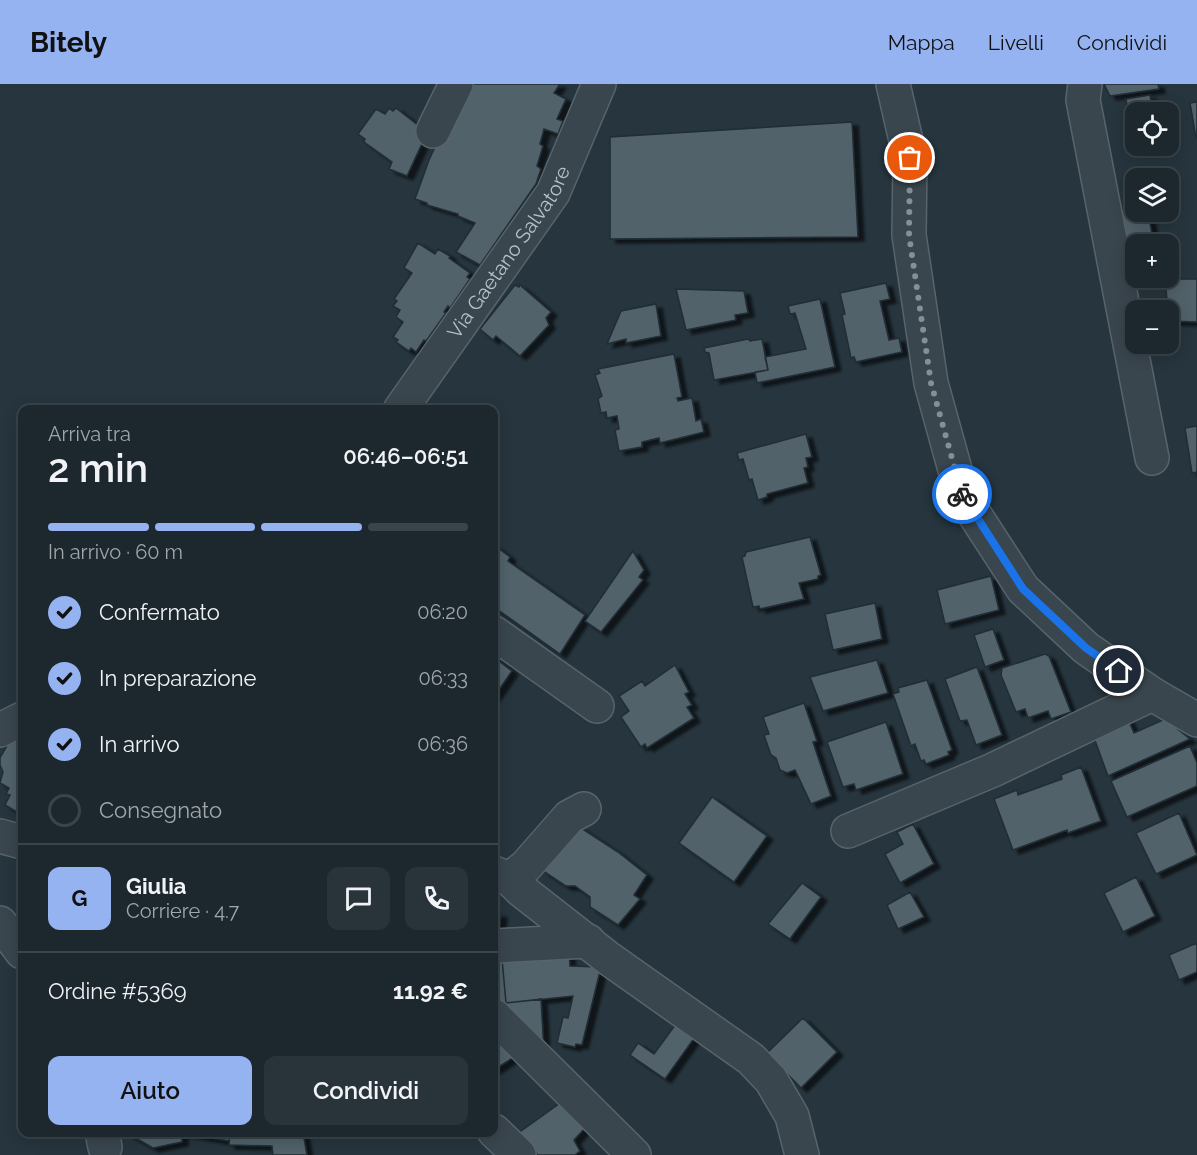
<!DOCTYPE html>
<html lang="it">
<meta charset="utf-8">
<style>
body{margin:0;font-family:Raleway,sans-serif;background:#29343a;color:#f1f3f6;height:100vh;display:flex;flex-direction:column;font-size:22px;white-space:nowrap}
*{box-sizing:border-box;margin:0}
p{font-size:20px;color:#a0a6aa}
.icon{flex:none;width:33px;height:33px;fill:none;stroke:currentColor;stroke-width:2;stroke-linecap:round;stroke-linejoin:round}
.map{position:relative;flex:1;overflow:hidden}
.sheet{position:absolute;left:18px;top:321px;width:480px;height:732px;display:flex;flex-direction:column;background:#1c282e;border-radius:12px;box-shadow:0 3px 15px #0003,0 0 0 2px #3a444a}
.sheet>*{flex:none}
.tools{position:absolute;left:1125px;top:18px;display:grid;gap:12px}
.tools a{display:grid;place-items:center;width:54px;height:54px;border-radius:12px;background:#1c282e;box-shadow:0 3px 15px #0003,0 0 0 2px #3a444a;font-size:30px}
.pin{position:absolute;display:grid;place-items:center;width:51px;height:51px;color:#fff;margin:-26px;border:3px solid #fff;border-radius:50%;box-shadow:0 2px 6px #0007}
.courier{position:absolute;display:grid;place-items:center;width:60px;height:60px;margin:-30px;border:4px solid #1a73e8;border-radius:50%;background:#fff;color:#222;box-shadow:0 2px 8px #0007}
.overview em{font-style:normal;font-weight:600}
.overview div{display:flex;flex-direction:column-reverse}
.overview{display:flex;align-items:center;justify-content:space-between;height:102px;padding:0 30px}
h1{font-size:39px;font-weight:600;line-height:45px}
.bar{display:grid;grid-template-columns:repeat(4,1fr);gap:9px 6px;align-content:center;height:72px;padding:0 30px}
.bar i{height:8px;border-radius:4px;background:#3a444a}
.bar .on{background:#95b2f1}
.bar p{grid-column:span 4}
.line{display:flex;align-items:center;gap:15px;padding:0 30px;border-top:2px solid #3a444a}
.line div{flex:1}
.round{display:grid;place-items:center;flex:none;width:63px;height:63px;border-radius:12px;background:#29343a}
ol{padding:0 30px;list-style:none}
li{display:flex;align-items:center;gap:18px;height:66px}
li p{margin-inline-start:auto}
li .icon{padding:6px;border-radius:50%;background:#95b2f1;color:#111;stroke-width:4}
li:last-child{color:#a0a6aa}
li i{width:33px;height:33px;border:3px solid #3a444a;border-radius:50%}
.primary-button{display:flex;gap:12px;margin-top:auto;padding:12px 30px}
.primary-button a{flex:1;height:69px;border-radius:12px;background:#95b2f1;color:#111;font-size:24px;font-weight:600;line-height:69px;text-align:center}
.primary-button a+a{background:#29343a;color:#f1f3f6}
header{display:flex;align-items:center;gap:36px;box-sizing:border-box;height:84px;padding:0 30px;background:#95b2f1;color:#111}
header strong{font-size:28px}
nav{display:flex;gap:33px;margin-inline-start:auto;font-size:21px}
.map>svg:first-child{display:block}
.building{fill:#51626b;stroke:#212d35;stroke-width:1.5;filter:url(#shadow)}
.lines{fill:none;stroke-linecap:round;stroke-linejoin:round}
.minor-casing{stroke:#58646c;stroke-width:36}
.minor{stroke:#3a464e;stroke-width:33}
.done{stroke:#849098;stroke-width:6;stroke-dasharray:0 10.8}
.route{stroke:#1a73e8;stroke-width:8}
.labels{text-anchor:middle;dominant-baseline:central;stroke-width:5;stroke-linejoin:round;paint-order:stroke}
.street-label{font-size:20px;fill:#b6c1c9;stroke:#1f2b33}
</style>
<header>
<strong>Bitely</strong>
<nav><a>Mappa</a><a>Livelli</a><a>Condividi</a></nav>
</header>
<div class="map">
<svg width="1197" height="1071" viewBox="0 0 1197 1071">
<defs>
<filter id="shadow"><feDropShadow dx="6" dy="4" stdDeviation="1.5" flood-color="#0009"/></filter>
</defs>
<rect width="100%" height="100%" fill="#26353e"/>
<path class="building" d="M 464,0 L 560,0 L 554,9 L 566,15 L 557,35 L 563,37 L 558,50 L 544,45 L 540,60 L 543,62 L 537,82 L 541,85 L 536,100 L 480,181 L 456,168 L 475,139 L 458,132 L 458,130 L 427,121 L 427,119 L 415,115 L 429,76 Z
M 1104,0 L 1158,0 L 1159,5 L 1110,12 Z
M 1150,11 L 1153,28 L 1136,28 L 1136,50 L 1132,51 L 1126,15 Z
M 1197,18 L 1197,54 L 1196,54 L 1190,19 Z
M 389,24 L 393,27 L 396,24 L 419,42 L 426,51 L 407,92 L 389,85 L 392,78 L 364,58 L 365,55 L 358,50 L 376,25 L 385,30 Z
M 852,38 L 858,153 L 610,155 L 610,53 Z
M 1136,121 L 1136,128 L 1148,128 L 1153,155 L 1136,160 L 1136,162 L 1118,169 L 1111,130 Z
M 418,159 L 435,170 L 438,165 L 450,172 L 449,174 L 470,189 L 467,193 L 470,195 L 450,224 L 448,222 L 444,228 L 446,229 L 426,257 L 424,256 L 416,268 L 411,264 L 409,267 L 396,258 L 398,256 L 393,253 L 403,238 L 396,233 L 400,226 L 393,222 L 397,217 L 394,215 L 412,189 L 404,184 Z
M 1165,195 L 1197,195 L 1197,238 L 1169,237 Z
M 886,199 L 890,215 L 880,217 L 889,256 L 899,254 L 902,268 L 856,278 L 854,273 L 851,274 L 842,231 L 845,230 L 840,209 Z
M 515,201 L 519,203 L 520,201 L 551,228 L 546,234 L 549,241 L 520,272 L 496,252 L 493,256 L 480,245 Z
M 676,205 L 744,207 L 748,229 L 735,231 L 736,236 L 686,246 Z
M 820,215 L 835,283 L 757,299 L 755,288 L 768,286 L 765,273 L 806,265 L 795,229 L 790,230 L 788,222 Z
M 656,220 L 661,252 L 626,259 L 626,255 L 607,260 L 621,227 Z
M 748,255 L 750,257 L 762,255 L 768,286 L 714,296 L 709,269 L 705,268 L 704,264 Z
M 674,270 L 682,313 L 677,314 L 678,317 L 692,314 L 696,337 L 701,335 L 704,348 L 660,359 L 659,354 L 642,358 L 642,363 L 619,367 L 615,346 L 619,345 L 617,332 L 607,334 L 606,328 L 601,329 L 598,315 L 602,312 L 595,291 L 600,289 L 598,285 Z
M 1197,342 L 1197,388 L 1192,389 L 1185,344 Z
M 806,350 L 812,373 L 806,374 L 808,383 L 804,384 L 808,399 L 767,410 L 767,413 L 758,416 L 752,395 L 749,396 L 743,375 L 739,376 L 737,369 Z
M 810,453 L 821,491 L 818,492 L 818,495 L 799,499 L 804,515 L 760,525 L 759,522 L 753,523 L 742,473 L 745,472 L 746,468 Z
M 494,461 L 510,473 L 508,477 L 585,531 L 560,570 L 494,523 Z
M 633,467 L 644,486 L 639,493 L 643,496 L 601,548 L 585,537 Z
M 991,492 L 999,526 L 945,540 L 937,506 Z
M 875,519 L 882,555 L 833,566 L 825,530 Z
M 993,545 L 1004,576 L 985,583 L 974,551 Z
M 1045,570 L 1049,572 L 1071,628 L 1051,635 L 1048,627 L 1028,634 L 1025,625 L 1016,628 L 1001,591 L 1002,584 Z
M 494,573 L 512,587 L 494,613 Z
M 877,576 L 888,609 L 823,627 L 810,593 Z
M 675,581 L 689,608 L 685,610 L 692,621 L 687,623 L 694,634 L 647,664 L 645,660 L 641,663 L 621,633 L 629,627 L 619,612 L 642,597 L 645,602 Z
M 977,583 L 1002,651 L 976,661 L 967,636 L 960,637 L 945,595 Z
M 927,596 L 952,666 L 948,668 L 949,671 L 926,680 L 924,676 L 921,677 L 915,660 L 911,662 L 893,610 L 899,608 L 898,604 Z
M 804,619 L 817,657 L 813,658 L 831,712 L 811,720 L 795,686 L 787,689 L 780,686 L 776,674 L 771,671 L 764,651 L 769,650 L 763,633 Z
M 1128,635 L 1134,649 L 1165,635 L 1190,655 L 1108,692 L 1093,651 Z
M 886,638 L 903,690 L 856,706 L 854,700 L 843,703 L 827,658 Z
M 22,650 L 22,731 L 5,721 L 10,711 L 6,710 L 9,704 L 0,699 L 3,688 L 0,681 L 0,674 L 13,651 Z
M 1190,662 L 1197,679 L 1197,702 L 1127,733 L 1111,697 Z
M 1081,683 L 1101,737 L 1068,749 L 1067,746 L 1013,766 L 994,715 L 1017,706 L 1018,711 L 1062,695 L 1061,691 Z
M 712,713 L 767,752 L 734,798 L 679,759 Z
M 1179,729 L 1197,771 L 1156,790 L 1136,749 Z
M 913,740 L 934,780 L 900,799 L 885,770 L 903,760 L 897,748 Z
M 578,742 L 618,768 L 647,791 L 634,811 L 640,815 L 618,841 L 590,823 L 590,813 L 575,802 L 566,802 L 542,786 Z
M 1136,793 L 1155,832 L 1123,848 L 1104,809 Z
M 802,799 L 821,813 L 790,855 L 768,840 Z
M 910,808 L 924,833 L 898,845 L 887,821 Z
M 494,829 L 501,830 L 499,848 L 494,848 Z
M 1197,859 L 1197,888 L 1179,896 L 1169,871 Z
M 494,868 L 502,875 L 506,919 L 541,915 L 544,967 L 494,919 Z
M 569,868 L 570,882 L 601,883 L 582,961 L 576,960 L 575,963 L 557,959 L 563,933 L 568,934 L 573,912 L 506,919 L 502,875 Z
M 681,933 L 700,946 L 665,995 L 630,971 L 638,959 L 654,970 Z
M 803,934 L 837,968 L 801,1004 L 767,969 Z
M 494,935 L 517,971 L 494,986 Z
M 563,1017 L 586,1043 L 574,1056 L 580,1067 L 575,1071 L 538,1071 L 517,1050 Z
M 125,1048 L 178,1048 L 182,1050 L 182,1058 L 153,1064 Z
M 178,1048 L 230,1048 L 229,1057 Z
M 230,1048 L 303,1048 L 307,1071 L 273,1071 L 272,1062 L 229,1061 Z"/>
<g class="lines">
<g class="minor-casing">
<g id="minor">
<path d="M 893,0 L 910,74 L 909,151 L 931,299 L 962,411 L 1023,505 L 1086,564 L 1152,610 L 1197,636"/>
<path d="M 1085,0 L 1083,16 L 1152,374"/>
<path d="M 433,47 L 456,0"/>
<path id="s1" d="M 400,326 L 553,109 L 599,0"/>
<path d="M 494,549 L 597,622"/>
<path d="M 0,646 L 22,635"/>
<path d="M 848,747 L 993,686 L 1152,610"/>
<path d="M 0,752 L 22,758"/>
<path d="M 494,789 L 510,795 L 526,782 L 569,733 L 584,725"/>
<path d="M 510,795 L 521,806 L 608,874 L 751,975 L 771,996 L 792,1032 L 802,1071"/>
<path d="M 0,839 L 22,868"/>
<path d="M 494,862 L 588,857"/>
<path d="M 494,932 L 634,1071"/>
<path d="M 494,1047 L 519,1071"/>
<path d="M 102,1048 L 105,1063"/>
</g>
</g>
<use href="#minor" class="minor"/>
</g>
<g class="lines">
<path class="done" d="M 910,74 L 909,151 L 931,299 L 962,410"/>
<path class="route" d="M 962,410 L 1023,505 L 1086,564 L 1119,587"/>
</g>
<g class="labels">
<g class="street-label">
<text stroke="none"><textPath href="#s1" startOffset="192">Via Gaetano Salvatore</textPath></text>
</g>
</g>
</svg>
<div class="tools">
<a><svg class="icon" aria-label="locate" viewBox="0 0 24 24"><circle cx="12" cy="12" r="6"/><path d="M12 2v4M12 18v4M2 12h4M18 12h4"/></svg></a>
<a><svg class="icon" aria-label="layers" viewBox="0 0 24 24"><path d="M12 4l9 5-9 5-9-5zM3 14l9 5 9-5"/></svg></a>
<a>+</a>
<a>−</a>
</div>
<div class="pin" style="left:910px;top:74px;background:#ea580c"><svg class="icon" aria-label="bag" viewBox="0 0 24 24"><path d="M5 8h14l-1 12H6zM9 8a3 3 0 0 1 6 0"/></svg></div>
<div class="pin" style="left:1119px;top:587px;background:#1f2937"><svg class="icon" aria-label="home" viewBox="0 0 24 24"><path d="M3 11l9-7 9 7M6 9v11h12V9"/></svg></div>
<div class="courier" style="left:962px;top:410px"><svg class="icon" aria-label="bike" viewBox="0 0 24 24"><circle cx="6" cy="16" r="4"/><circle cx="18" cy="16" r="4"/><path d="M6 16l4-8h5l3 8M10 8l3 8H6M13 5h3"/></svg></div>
<section class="sheet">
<div class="overview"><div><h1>2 min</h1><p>Arriva tra</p></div><em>06:46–06:51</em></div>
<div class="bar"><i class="on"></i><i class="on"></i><i class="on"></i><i></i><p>In arrivo · 60 m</p></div>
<ol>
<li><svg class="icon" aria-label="check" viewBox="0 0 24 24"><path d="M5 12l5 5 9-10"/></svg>Confermato<p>06:20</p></li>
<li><svg class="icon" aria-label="check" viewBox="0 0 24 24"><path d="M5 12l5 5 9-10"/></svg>In preparazione<p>06:33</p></li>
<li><svg class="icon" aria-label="check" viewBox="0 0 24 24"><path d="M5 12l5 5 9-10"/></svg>In arrivo<p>06:36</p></li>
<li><i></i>Consegnato</li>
</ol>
<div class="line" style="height:108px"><b class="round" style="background:#95b2f1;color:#111">G</b><div><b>Giulia</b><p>Corriere · 4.7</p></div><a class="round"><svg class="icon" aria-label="chat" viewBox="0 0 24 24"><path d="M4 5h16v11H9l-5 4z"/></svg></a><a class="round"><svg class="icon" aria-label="phone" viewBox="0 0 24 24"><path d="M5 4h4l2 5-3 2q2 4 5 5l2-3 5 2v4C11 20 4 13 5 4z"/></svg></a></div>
<div class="line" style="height:78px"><div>Ordine #5369</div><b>11.92 €</b></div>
<div class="primary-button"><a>Aiuto</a><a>Condividi</a></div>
</section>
</div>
